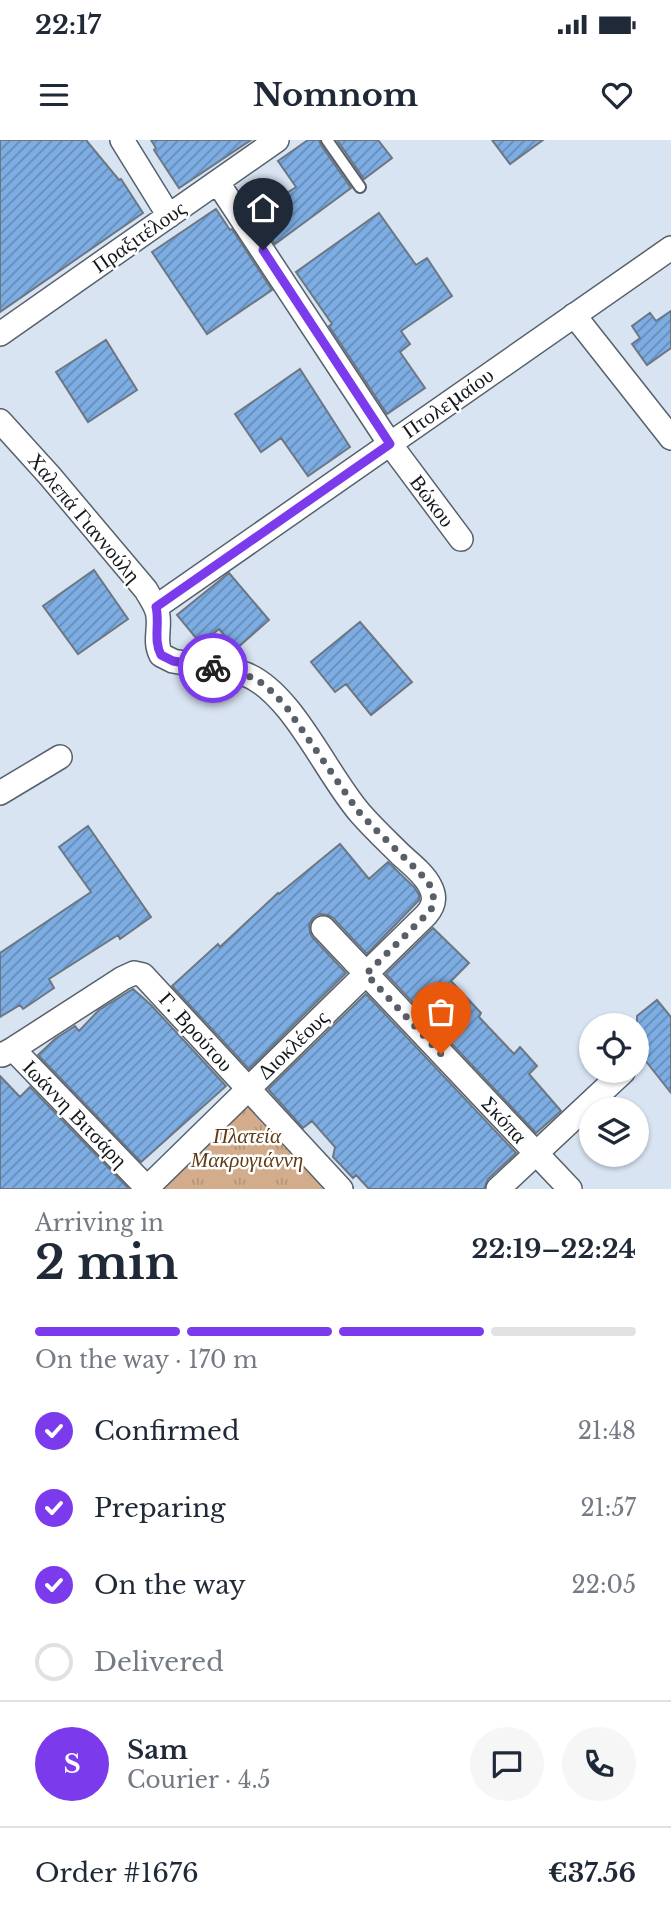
<!DOCTYPE html>
<meta charset="utf-8">
<style>
body{margin:0;font-family:"Libre Baskerville",serif;background:#f6f6f7;color:#1f2937;height:100vh;display:flex;flex-direction:column;font-size:26px;white-space:nowrap}
*{box-sizing:border-box;margin:0}
p{font-size:23px;color:#747a83}
.icon{flex:none;width:38px;height:38px;fill:none;stroke:currentColor;stroke-width:2;stroke-linecap:round;stroke-linejoin:round}
.map{position:relative;height:1049px;overflow:hidden}
.side{display:flex;flex-direction:column;background:#fff;flex:1}
.side>*{flex:none}
.buttons{position:absolute;left:579px;top:873px;display:grid;gap:14px}
.buttons a{display:grid;place-items:center;width:70px;height:70px;border-radius:50%;background:#fff;box-shadow:0 2px 5px #0004;font-size:35px}
.pin{position:absolute;display:grid;place-items:center;width:60px;height:60px;color:#fff;margin:-72px -30px;border-radius:50% 50% 50% 0;rotate:-45deg;box-shadow:0 0 7px #0007}
.pin .icon{rotate:45deg}
.courier{position:absolute;display:grid;place-items:center;width:70px;height:70px;margin:-35px;border:5px solid #7c3aed;border-radius:50%;background:#fff;color:#222;box-shadow:0 2px 9px #0007}
.summary em{font-style:normal;font-weight:700}
.summary div{display:flex;flex-direction:column-reverse}
.summary{display:flex;align-items:center;justify-content:space-between;height:119px;padding:0 35px}
h1{font-size:46px;font-weight:700;line-height:52px}
.bar{display:grid;grid-template-columns:repeat(4,1fr);gap:10px 7px;align-content:center;height:84px;padding:0 35px}
.bar i{height:9px;border-radius:5px;background:#e0e1e3}
.bar .active{background:#7c3aed}
.bar p{grid-column:span 4}
.line{display:flex;align-items:center;gap:18px;padding:0 35px;border-top:2px solid #e0e1e3}
.line div{flex:1}
.round{display:grid;place-items:center;flex:none;width:74px;height:74px;border-radius:37px;background:#f6f6f7}
ol{padding:0 35px;list-style:none}
li{display:flex;align-items:center;gap:21px;height:77px}
li p{margin-inline-start:auto}
li .icon{padding:7px;border-radius:50%;background:#7c3aed;color:#fff;stroke-width:4}
li:last-child{color:#747a83}
li i{width:38px;height:38px;border:4px solid #e0e1e3;border-radius:50%}
.status{display:flex;justify-content:space-between;align-items:center;height:49px;padding:0 35px;background:#fff;direction:ltr}
.status svg{height:19px;fill:currentColor}
header{display:flex;justify-content:space-between;align-items:center;height:91px;padding:0 35px;background:#fff;font-size:32px;font-weight:700}
.map>svg:first-child{display:block}
.park{fill:url(#park-tufts)}
.building{fill:url(#building-hatch);stroke:#6c7783;stroke-width:2}
.lines{fill:none;stroke-linecap:round;stroke-linejoin:round}
.service-casing{stroke:#56616c;stroke-width:14}
.minor-casing{stroke:#56616c;stroke-width:26}
.service{stroke:#fff;stroke-width:10}
.minor{stroke:#fff;stroke-width:23}
.done{stroke:#595f68;stroke-width:7;stroke-dasharray:0 12.6}
.route{stroke:#7c3aed;stroke-width:9}
.labels{text-anchor:middle;dominant-baseline:central;stroke-width:5;stroke-linejoin:round;paint-order:stroke}
.street-label{font-size:21px;fill:#14181d;stroke:#fff}
.park-label{font-size:21px;font-style:italic;fill:#5f3a12;stroke:#fff}
</style>
<div class="status"><b>22:17</b><svg viewBox="0 0 49 12"><path d="M0 12V9h3v3zM5 12V6h3v6zM10 12V3h3v9zM15 12V0h3v12zM26 1h20v11H26zM47 4h2v5h-2z"/></svg></div>
<header><svg class="icon" aria-label="menu" viewBox="0 0 24 24"><path d="M4 6h16M4 12h16M4 18h16"/></svg>Nomnom<svg class="icon" aria-label="heart" viewBox="0 0 24 24"><path d="M12 20l-8-8c-3-5 5-10 8-4 3-6 11-1 8 4z"/></svg></header>
<div class="map">
<svg width="671" height="1049" viewBox="0 0 671 1049">
<defs>
<pattern id="park-tufts" width="24" height="20" patternUnits="userSpaceOnUse" patternTransform="scale(1.75)"><rect width="24" height="20" fill="#d3ad8b"/><path d="M3 7l-1-3M5 7V3M7 7l1-3M15 17l-1-3M17 17v-4M19 17l1-3" fill="none" stroke="#b49478"/></pattern>
<pattern id="building-hatch" width="6" height="6" patternUnits="userSpaceOnUse" patternTransform="scale(1.75)"><rect width="6" height="6" fill="#7dade3"/><path d="M-1 1l2-2M0 6l6-6M5 7l2-2" fill="none" stroke="#658cb7"/></pattern>
</defs>
<rect width="100%" height="100%" fill="#d8e4f2"/>
<path class="park" d="M 248,949 L 341,1049 L 148,1049 Z"/>
<path class="building" d="M 0,0 L 86,0 L 119,40 L 121,39 L 143,73 L 0,172 Z
M 151,0 L 251,0 L 179,48 L 154,10 L 156,8 Z
M 308,0 L 319,0 L 321,5 L 351,48 L 275,104 L 255,74 L 296,47 L 278,21 Z
M 337,0 L 378,0 L 392,18 L 364,39 Z
M 492,0 L 543,0 L 510,24 Z
M 216,69 L 230,90 L 232,89 L 272,150 L 207,194 L 152,112 Z
M 379,73 L 416,125 L 427,118 L 452,156 L 401,191 L 410,204 L 400,212 L 425,248 L 387,274 L 329,186 L 332,184 L 296,132 Z
M 671,171 L 671,208 L 647,225 L 632,204 L 640,198 L 632,186 L 650,173 L 656,181 Z
M 106,200 L 137,250 L 88,282 L 56,232 Z
M 300,229 L 350,307 L 308,336 L 281,298 L 261,312 L 235,274 Z
M 94,430 L 128,479 L 78,514 L 43,466 Z
M 229,433 L 269,480 L 236,509 L 219,489 L 201,504 L 177,475 Z
M 360,482 L 412,542 L 371,575 L 346,544 L 335,552 L 311,522 Z
M 88,686 L 151,777 L 120,799 L 118,795 L 49,839 L 54,848 L 23,869 L 20,865 L 0,877 L 0,813 L 91,752 L 59,707 Z
M 340,704 L 369,739 L 388,722 L 415,748 L 419,755 L 419,760 L 367,814 L 333,778 L 328,775 L 320,774 L 313,778 L 309,785 L 310,792 L 312,797 L 346,833 L 249,929 L 172,846 L 218,804 L 220,807 L 278,753 L 279,754 Z
M 433,788 L 469,823 L 451,841 L 481,873 L 479,877 L 514,914 L 520,907 L 537,926 L 529,934 L 561,971 L 536,993 L 386,834 Z
M 133,849 L 151,865 L 226,946 L 141,1022 L 38,915 L 55,899 L 75,886 L 79,891 L 99,870 Z
M 366,854 L 516,1013 L 488,1039 L 484,1049 L 369,1049 L 356,1035 L 353,1038 L 333,1017 L 335,1007 L 312,981 L 303,988 L 268,949 Z
M 657,860 L 671,877 L 671,953 L 637,910 L 637,876 Z
M 0,936 L 20,957 L 30,947 L 129,1049 L 0,1049 Z"/>
<g class="lines">
<g class="service-casing">
<path id="service" d="M 327,0 L 360,47"/>
</g>
<g class="minor-casing">
<path id="minor" d="M 122,0 L 169,76
M 218,43 L 390,304 L 461,399
M 574,175 L 671,298
M 0,194 L 277,0
M 0,281 L 49,335 L 146,450 C 150,458 157,466 158,476 C 160,490 154,502 161,515 L 173,521 L 245,534 C 292,552 326,634 360,673 C 373,688 387,701 401,715 C 411,724 424,734 430,746 C 436,757 434,766 426,775 L 147,1048
M 156,467 L 671,108
M 0,653 L 60,617
M 323,788 L 570,1049
M 13,909 L 123,838 L 134,833 L 143,835 L 341,1049
M 2,915 L 13,909 L 148,1049
M 498,1049 L 623,932"/>
</g>
<use href="#service" class="service"/>
<use href="#minor" class="minor"/>
</g>
<g class="lines">
<path class="done" d="M 213,528 C 253,535 260,537 287,568 L 358,671 L 376,690 L 417,730 L 429,743 L 434,759 L 433,766 L 430,771 L 366,834 L 441,914"/>
<path class="route" d="M 213,528 L 173,521 L 161,515 C 153,500 160,483 156,467 L 390,304 L 263,110"/>
</g>
<g class="labels">
<g class="street-label">
<text transform="translate(139 97) rotate(-35)">Πραξιτέλους</text>
<text transform="translate(448 263) rotate(-35)">Πτολεμαίου</text>
<text transform="translate(432 361) rotate(53)">Βώκου</text>
<text transform="translate(84 378) rotate(50)">Χαλεπά Γιαννούλη</text>
<text transform="translate(196 892) rotate(48)">Γ. Βρούτου</text>
<text transform="translate(293 905) rotate(-44)">Διοκλέους</text>
<text transform="translate(75 974) rotate(46)">Ιωάννη Βιτσάρη</text>
<text transform="translate(504 980) rotate(47)">Σκόπα</text>
</g>
<g class="park-label">
<text x="247" y="996">Πλατεία<tspan x="247" dy="24">Μακρυγιάννη</tspan></text>
</g>
</g>
</svg>
<div class="buttons">
<a><svg class="icon" aria-label="locate" viewBox="0 0 24 24"><circle cx="12" cy="12" r="6"/><path d="M12 2v4M12 18v4M2 12h4M18 12h4"/></svg></a>
<a><svg class="icon" aria-label="layers" viewBox="0 0 24 24"><path d="M12 4l9 5-9 5-9-5zM3 14l9 5 9-5"/></svg></a>
</div>
<div class="pin" style="left:441px;top:914px;background:#ea580c"><svg class="icon" aria-label="bag" viewBox="0 0 24 24"><path d="M5 8h14l-1 12H6zM9 8a3 3 0 0 1 6 0"/></svg></div>
<div class="pin" style="left:263px;top:110px;background:#1f2937"><svg class="icon" aria-label="home" viewBox="0 0 24 24"><path d="M3 11l9-7 9 7M6 9v11h12V9"/></svg></div>
<div class="courier" style="left:213px;top:528px"><svg class="icon" aria-label="bike" viewBox="0 0 24 24"><circle cx="6" cy="16" r="4"/><circle cx="18" cy="16" r="4"/><path d="M6 16l4-8h5l3 8M10 8l3 8H6M13 5h3"/></svg></div>
</div>
<section class="side">
<div class="summary"><div><h1>2 min</h1><p>Arriving in</p></div><em>22:19–22:24</em></div>
<div class="bar"><i class="active"></i><i class="active"></i><i class="active"></i><i></i><p>On the way · 170 m</p></div>
<ol>
<li><svg class="icon" aria-label="check" viewBox="0 0 24 24"><path d="M5 12l5 5 9-10"/></svg>Confirmed<p>21:48</p></li>
<li><svg class="icon" aria-label="check" viewBox="0 0 24 24"><path d="M5 12l5 5 9-10"/></svg>Preparing<p>21:57</p></li>
<li><svg class="icon" aria-label="check" viewBox="0 0 24 24"><path d="M5 12l5 5 9-10"/></svg>On the way<p>22:05</p></li>
<li><i></i>Delivered</li>
</ol>
<div class="line" style="height:126px"><b class="round" style="background:#7c3aed;color:#fff">S</b><div><b>Sam</b><p>Courier · 4.5</p></div><a class="round"><svg class="icon" aria-label="chat" viewBox="0 0 24 24"><path d="M4 5h16v11H9l-5 4z"/></svg></a><a class="round"><svg class="icon" aria-label="phone" viewBox="0 0 24 24"><path d="M5 4h4l2 5-3 2q2 4 5 5l2-3 5 2v4C11 20 4 13 5 4z"/></svg></a></div>
<div class="line" style="height:91px"><div>Order #1676</div><b>€37.56</b></div>
</section>
